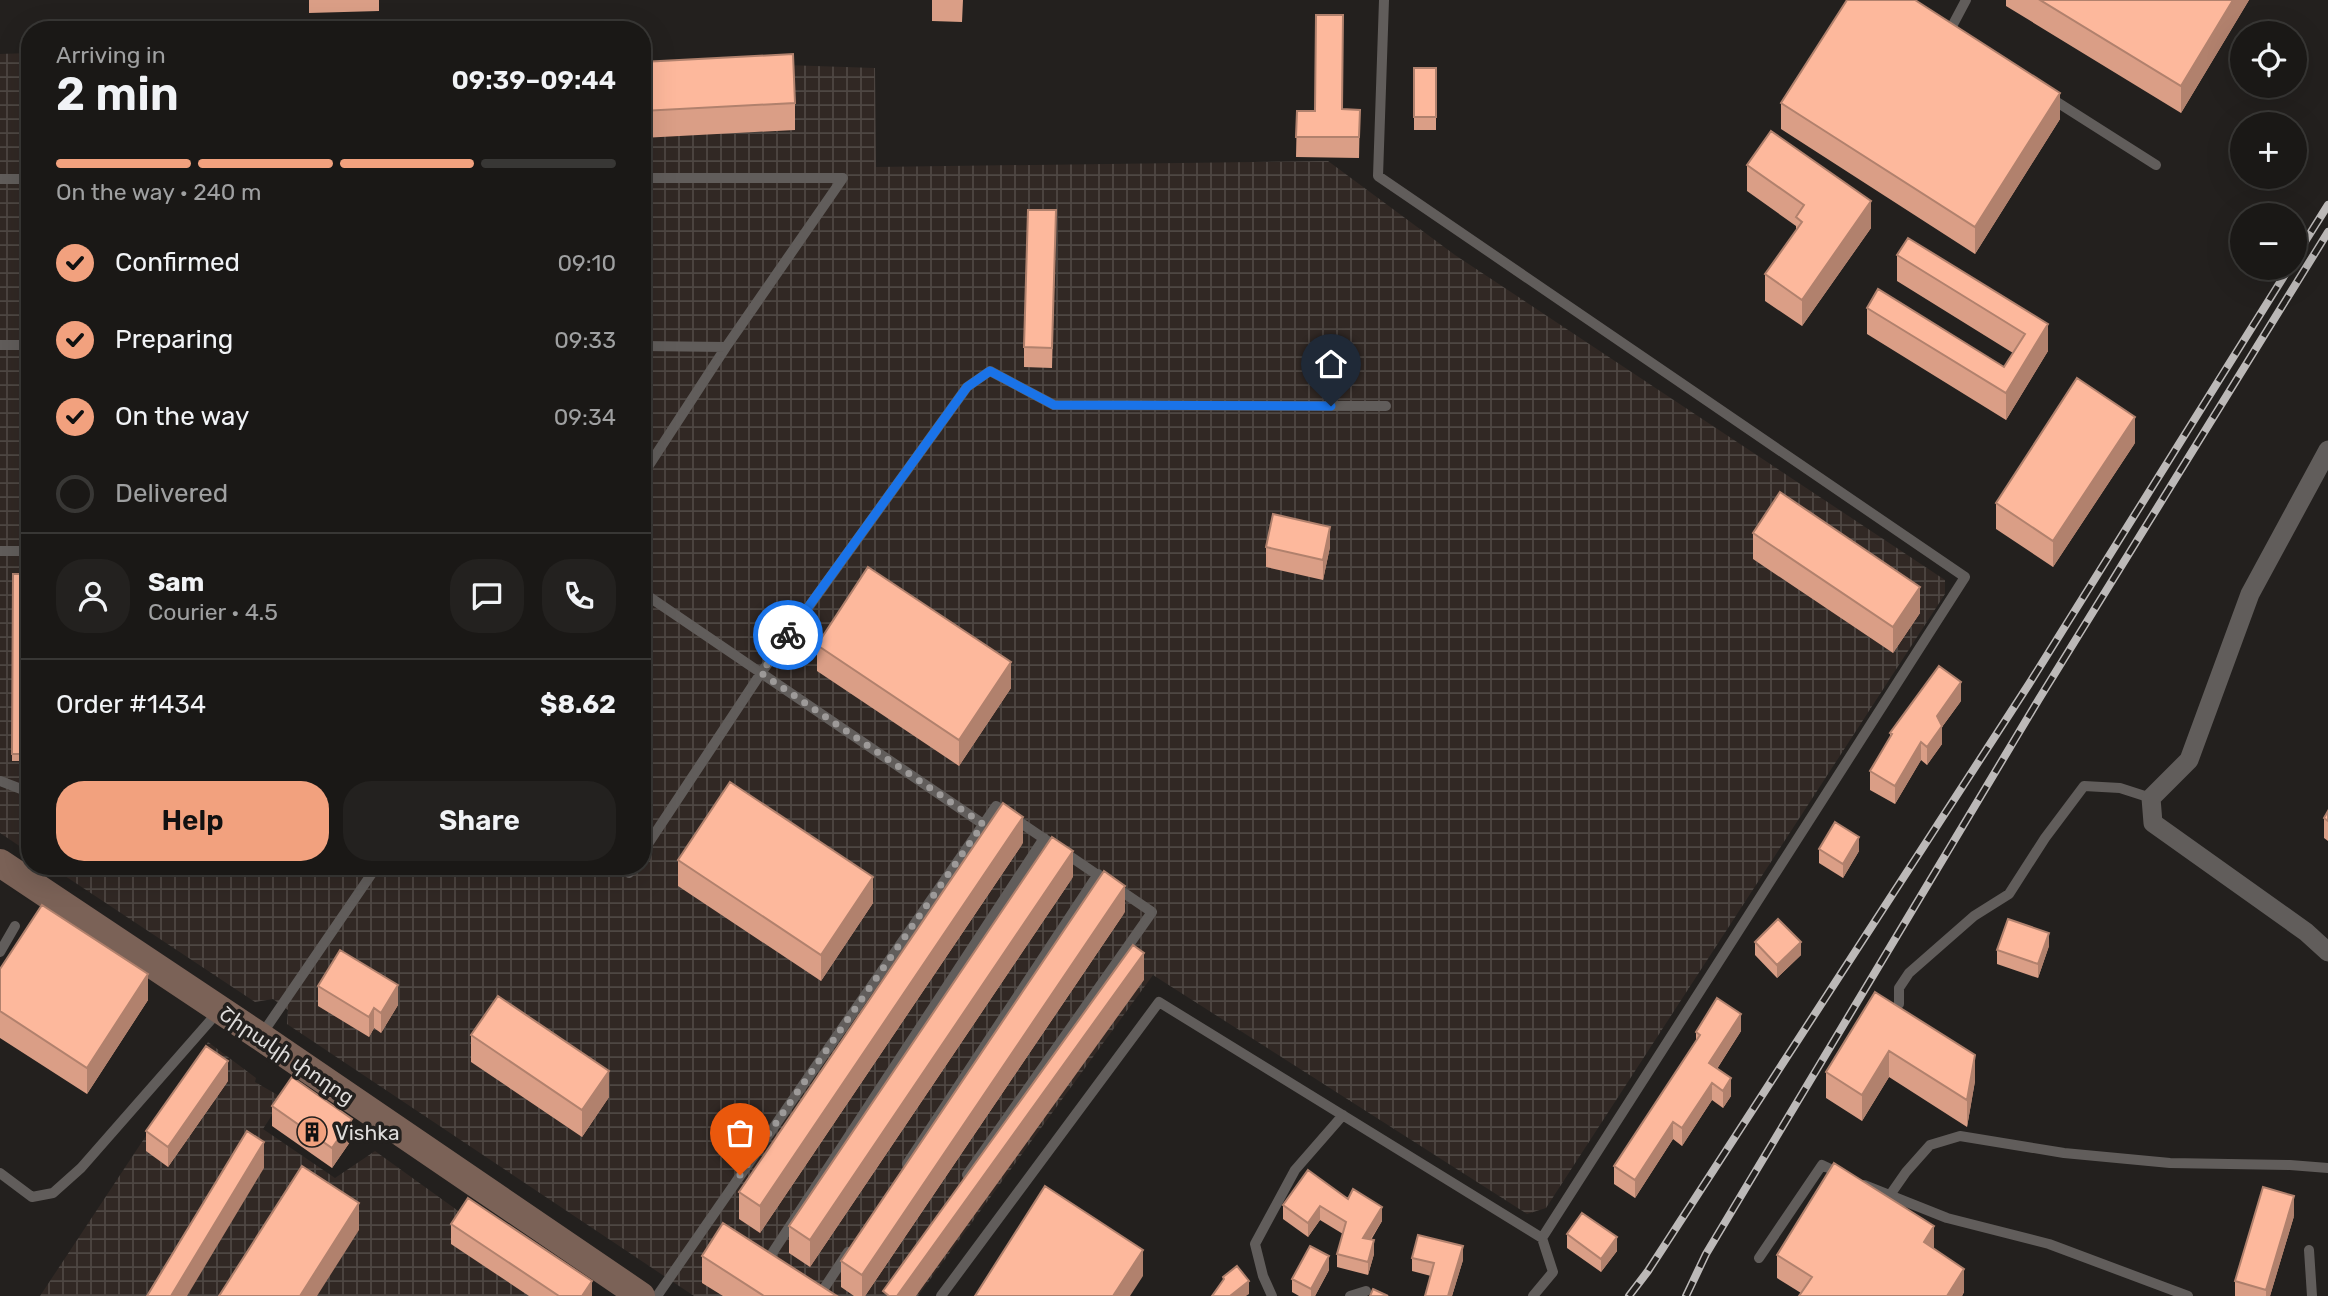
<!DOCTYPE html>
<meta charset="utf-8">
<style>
body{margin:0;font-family:Rubik,"Noto Sans Armenian",sans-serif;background:#23211f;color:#f1f3f6;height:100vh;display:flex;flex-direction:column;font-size:26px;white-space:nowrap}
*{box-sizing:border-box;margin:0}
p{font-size:23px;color:#9fa0a1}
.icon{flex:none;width:38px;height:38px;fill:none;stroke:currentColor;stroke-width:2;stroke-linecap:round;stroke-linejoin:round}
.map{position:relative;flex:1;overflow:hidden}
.panel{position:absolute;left:21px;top:21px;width:630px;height:854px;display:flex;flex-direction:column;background:#1a1816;border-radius:28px;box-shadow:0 7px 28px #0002,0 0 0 2px #383735}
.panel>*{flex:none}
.tools{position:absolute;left:2230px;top:21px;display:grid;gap:14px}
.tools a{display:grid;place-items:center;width:77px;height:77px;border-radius:50%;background:#1a1816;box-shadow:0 7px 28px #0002,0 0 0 2px #383735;font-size:35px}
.pin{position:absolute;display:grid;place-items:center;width:60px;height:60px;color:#fff;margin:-72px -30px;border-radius:50% 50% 50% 0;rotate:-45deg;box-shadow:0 0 7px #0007}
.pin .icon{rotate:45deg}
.courier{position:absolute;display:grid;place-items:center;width:70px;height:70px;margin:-35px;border:5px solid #1a73e8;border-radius:50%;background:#fff;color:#222;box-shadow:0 2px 9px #0007}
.headline em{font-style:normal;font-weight:600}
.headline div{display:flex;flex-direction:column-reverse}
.headline{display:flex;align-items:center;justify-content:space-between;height:119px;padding:0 35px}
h1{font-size:46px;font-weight:600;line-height:52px}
.bar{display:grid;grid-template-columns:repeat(4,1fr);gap:10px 7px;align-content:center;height:84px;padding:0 35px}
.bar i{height:9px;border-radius:5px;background:#383735}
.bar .on{background:#f2a17e}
.bar p{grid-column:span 4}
.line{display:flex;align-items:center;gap:18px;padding:0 35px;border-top:2px solid #383735}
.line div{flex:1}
.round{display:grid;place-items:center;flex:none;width:74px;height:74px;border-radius:28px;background:#23211f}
ol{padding:0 35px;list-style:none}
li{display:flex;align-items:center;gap:21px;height:77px}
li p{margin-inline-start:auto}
li .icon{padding:7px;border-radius:50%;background:#f2a17e;color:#111;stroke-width:4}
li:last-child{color:#9fa0a1}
li i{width:38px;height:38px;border:4px solid #383735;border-radius:50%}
.cta{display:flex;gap:14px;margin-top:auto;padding:14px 35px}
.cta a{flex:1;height:80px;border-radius:28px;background:#f2a17e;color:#111;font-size:28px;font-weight:600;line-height:80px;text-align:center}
.cta a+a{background:#23211f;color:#f1f3f6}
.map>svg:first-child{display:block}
.industrial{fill:url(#industrial-grid)}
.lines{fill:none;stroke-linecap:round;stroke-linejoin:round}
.service{stroke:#615d5b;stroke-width:10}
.minor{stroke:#615d5b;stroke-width:19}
.secondary{stroke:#7b6257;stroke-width:28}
.rail-casing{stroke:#bcb9b8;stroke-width:8}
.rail{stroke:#23201e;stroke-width:5;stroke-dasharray:16;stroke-linecap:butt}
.wall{fill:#da9e86}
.shaded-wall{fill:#b1816d}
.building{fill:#fdb89c;stroke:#b1816d;stroke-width:2}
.done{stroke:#9d9a99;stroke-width:7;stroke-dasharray:0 12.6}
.route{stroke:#1a73e8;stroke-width:9}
.labels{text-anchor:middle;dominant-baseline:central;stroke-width:7;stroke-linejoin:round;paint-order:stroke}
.street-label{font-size:21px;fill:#dedcdb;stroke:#23201e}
.poi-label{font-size:21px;fill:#dedcdb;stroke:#23201e;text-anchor:start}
</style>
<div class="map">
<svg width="2328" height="1296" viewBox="0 0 2328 1296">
<defs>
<pattern id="industrial-grid" width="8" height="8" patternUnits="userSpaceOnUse" patternTransform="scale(1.75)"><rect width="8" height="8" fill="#312824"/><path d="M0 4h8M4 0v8" fill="none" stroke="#4e4743"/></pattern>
</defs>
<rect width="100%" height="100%" fill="#23201e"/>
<path class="industrial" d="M 30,53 L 30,853 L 0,833 L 0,54 Z
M 691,62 L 875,68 L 876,167 L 1328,161 L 1455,255 L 1945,580 L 1945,594 L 1546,1208 L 1527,1214 L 1153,975 L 918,1296 L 694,1296 L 287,1024 L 288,1010 L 273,999 L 255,1002 L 50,866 L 642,866 L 642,73 Z
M 208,1042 L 256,1078 L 255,1082 L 283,1098 L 263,1129 L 335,1178 L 375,1151 L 468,1218 L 585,1296 L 40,1296 Z"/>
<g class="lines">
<path class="service" d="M 1384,0 L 1378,176 L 1965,577 L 1542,1238
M 1949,32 L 1966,0
M 2049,97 L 2156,165
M 642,178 L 843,178 L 726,347 L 642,476
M 0,179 L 30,179
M 0,345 L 30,345
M 642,346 L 726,347
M 0,551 L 30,551
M 642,592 L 983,824
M 0,781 L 21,789 L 30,789
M 642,853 L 761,673 L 967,387 L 990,371 L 1054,405 L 1386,406
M 629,873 L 634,866
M 0,952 L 15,926
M 1899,1004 L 1899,988 L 1909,973 L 1974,916 L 2009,894 L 2045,838 L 2084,786 L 2120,788 L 2151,798
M 262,1034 L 377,866
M 907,1164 L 1098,874
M 0,1173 L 32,1197 L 53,1193 L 81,1168 L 217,1013
M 1864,1185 L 1947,1218 L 2049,1244 L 2188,1296
M 1890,1195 L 1906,1172 L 1930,1145 L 1960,1136 L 2064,1153 L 2170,1163 L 2290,1165 L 2328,1168
M 2309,1250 L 2312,1296
M 769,1258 L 1044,838
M 1759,1258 L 1822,1165 L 1841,1174
M 821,1293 L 848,1252
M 657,1296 L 996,806 L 1152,912 L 967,1175
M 941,1296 L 1159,1002 L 1542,1238 L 1553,1272 L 1533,1296
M 1272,1296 L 1263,1276 L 1255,1244 L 1295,1170 L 1343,1115
M 1350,1296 L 1366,1291"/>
<path class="minor" d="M 2328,450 L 2250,594 L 2189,760 L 2151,798 L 2153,823 L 2306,932 L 2328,952"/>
<path class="secondary" d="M 0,863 L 258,1035 L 641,1296"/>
<g class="rail-casing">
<path id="rail" d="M 2294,259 L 2328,205
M 1629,1296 L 1648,1271 L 2029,684 L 2289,268
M 1686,1296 L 1706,1254 L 2039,699 L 2328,232"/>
</g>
<use href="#rail" class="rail"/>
</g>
<path class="wall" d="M 309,0 L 379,0 L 379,11 L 309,13 Z
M 932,0 L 963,0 L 962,22 L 932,21 Z
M 1847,0 L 1917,0 L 1917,1 L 2060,119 L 1975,254 L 1781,129 L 1781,103 Z
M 2006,0 L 2249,0 L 2181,113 L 2006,6 Z
M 642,62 L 795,103 L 795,130 L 642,138 Z
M 1414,68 L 1436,68 L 1436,130 L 1414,130 Z
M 1343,109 L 1360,110 L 1359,158 L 1296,157 L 1297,111 Z
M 1747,165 L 1871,228 L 1802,326 L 1765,301 L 1765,274 L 1796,231 L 1796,226 L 1747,191 Z
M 1056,210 L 1052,368 L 1024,367 L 1024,347 Z
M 1908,238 L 2048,351 L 2006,420 L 1867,334 L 1867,308 L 2004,367 L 2013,353 L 1897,281 L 1897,255 Z
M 2135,443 L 2053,567 L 1996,529 L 1996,503 Z
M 1753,533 L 1920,613 L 1893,653 L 1753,559 Z
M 1266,547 L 1330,547 L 1323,580 L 1266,567 Z
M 13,574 L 30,574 L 30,761 L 12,761 Z
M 817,645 L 1011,688 L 959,766 L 817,671 Z
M 1961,701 L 1942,727 L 1942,744 L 1927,765 L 1921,760 L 1895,804 L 1870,790 L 1870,771 L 1890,738 L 1890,733 Z
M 2328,811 L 2328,841 L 2324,838 L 2324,818 Z
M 1023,843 L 760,1233 L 739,1219 L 739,1192 Z
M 1819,849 L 1859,851 L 1843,878 L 1819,863 Z
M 678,860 L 873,903 L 821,981 L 678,886 Z
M 1073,877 L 810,1267 L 789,1253 L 789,1226 Z
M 1125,912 L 865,1296 L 854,1296 L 841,1287 L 841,1261 Z
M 1755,942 L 1801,955 L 1777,978 L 1755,955 Z
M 2049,946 L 2038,978 L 1997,964 L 1997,950 Z
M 0,969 L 148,1000 L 87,1094 L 0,1038 Z
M 318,986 L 398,1005 L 381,1033 L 374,1028 L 369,1037 L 318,1006 Z
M 1875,992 L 1975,1081 L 1967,1127 L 1889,1077 L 1862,1121 L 1826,1098 L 1826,1072 Z
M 1741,1031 L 1717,1069 L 1731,1096 L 1723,1108 L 1712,1100 L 1682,1146 L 1673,1139 L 1635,1198 L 1614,1184 L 1614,1166 L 1696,1043 L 1696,1032 Z
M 471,1035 L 609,1097 L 582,1137 L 471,1062 Z
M 228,1081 L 168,1167 L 146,1151 L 146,1131 Z
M 272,1106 L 352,1139 L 332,1168 L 272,1126 Z
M 1348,1199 L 1382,1221 L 1371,1240 L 1374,1254 L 1368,1275 L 1337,1267 L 1337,1254 L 1343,1234 L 1320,1220 L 1308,1237 L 1283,1219 L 1283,1205 Z
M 2294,1216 L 2270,1296 L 2235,1296 L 2235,1281 Z
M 451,1224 L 592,1296 L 529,1296 L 451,1244 Z
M 1567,1234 L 1617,1251 L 1601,1272 L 1567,1248 Z
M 1934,1249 L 1964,1292 L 1962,1296 L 1799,1296 L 1801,1293 L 1777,1278 L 1777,1255 Z
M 702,1256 L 837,1296 L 723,1296 L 702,1283 Z
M 1412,1258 L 1463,1260 L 1452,1296 L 1425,1296 L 1431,1276 L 1412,1271 Z
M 1329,1270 L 1315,1296 L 1299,1296 L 1292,1292 L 1292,1279 Z"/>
<path class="shaded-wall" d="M 2233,0 L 2249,0 L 2181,113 L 2181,86 Z
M 2060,93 L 2060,119 L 1975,254 L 1975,227 Z
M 1871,201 L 1871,228 L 1802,326 L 1802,300 Z
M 2048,324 L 2048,351 L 2006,420 L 2006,393 Z
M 2135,417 L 2135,443 L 2053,567 L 2053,541 Z
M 1330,527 L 1330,547 L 1323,580 L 1323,560 Z
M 1920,587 L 1920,613 L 1893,653 L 1893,627 Z
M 1011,662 L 1011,688 L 959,766 L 959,740 Z
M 1961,682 L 1961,701 L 1942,727 L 1942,744 L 1927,765 L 1927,747 L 1937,716 Z
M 1921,742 L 1921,760 L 1895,804 L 1895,786 Z
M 1023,817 L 1023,843 L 760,1233 L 760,1206 Z
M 1859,837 L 1859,851 L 1843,878 L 1843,864 Z
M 1073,851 L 1073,877 L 810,1267 L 810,1240 Z
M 873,877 L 873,903 L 821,981 L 821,955 Z
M 1125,886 L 1125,912 L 865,1296 L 862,1296 L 862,1275 Z
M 2049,933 L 2049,946 L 2038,978 L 2038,964 Z
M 1801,942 L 1801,955 L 1777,978 L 1777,965 Z
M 1144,953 L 1144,980 L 916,1296 L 897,1296 Z
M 148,974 L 148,1000 L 87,1094 L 87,1068 Z
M 398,985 L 398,1005 L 381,1033 L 381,1013 Z
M 374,1008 L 374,1028 L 369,1037 L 369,1017 Z
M 1741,1014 L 1741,1031 L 1709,1081 L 1709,1063 Z
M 1889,1051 L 1889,1077 L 1862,1121 L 1862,1095 Z
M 1975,1055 L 1975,1081 L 1967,1127 L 1967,1100 Z
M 228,1061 L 228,1081 L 168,1167 L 168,1147 Z
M 609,1071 L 609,1097 L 582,1137 L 582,1110 Z
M 1731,1078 L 1731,1096 L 1723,1108 L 1723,1091 Z
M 1712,1083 L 1712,1100 L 1682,1146 L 1682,1128 Z
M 352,1119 L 352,1139 L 332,1168 L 332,1148 Z
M 1673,1122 L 1673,1139 L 1635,1198 L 1635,1180 Z
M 264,1142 L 264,1168 L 187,1296 L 171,1296 Z
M 2294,1196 L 2294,1216 L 2270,1296 L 2266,1296 L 2266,1290 Z
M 359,1203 L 359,1230 L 317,1296 L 300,1296 Z
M 1320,1206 L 1320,1220 L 1308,1237 L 1308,1223 Z
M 1382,1207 L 1382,1221 L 1363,1251 L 1363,1238 Z
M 1934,1226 L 1934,1249 L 1924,1242 Z
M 1617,1237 L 1617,1251 L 1601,1272 L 1601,1259 Z
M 1374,1240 L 1374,1254 L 1368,1275 L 1368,1262 Z
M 1463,1246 L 1463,1260 L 1452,1296 L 1448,1296 Z
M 1143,1250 L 1143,1276 L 1130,1296 L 1113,1296 Z
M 1329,1256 L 1329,1270 L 1315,1296 L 1311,1296 L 1311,1289 Z
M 1964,1269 L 1964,1292 L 1962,1296 L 1947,1296 Z
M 592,1281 L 592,1296 L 582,1296 Z
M 1249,1281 L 1249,1294 L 1246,1296 L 1230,1296 Z"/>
<path class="building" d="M 1847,0 L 1915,0 L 2060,93 L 1975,227 L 1781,103 Z
M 2040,0 L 2233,0 L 2181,86 Z
M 1316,15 L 1343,15 L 1342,109 L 1360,110 L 1359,137 L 1296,137 L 1297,111 L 1315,111 Z
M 793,54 L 795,103 L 642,111 L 642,62 Z
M 1414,68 L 1436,68 L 1436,117 L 1414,117 Z
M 1771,131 L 1871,201 L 1802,300 L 1765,274 L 1802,222 L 1796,217 L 1804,205 L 1747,165 Z
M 1028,210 L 1056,210 L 1052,348 L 1024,347 Z
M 1908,238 L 2048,324 L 2006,393 L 1867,308 L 1878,289 L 2004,367 L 2025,334 L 1897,255 Z
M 2077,378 L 2135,417 L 2053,541 L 1996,503 Z
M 1780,492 L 1920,587 L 1893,627 L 1753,533 Z
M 1273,514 L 1330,527 L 1323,560 L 1266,547 Z
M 868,567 L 1011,662 L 959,740 L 817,645 Z
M 13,574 L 30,574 L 30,754 L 12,754 Z
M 1939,666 L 1961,682 L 1937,716 L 1942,726 L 1927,747 L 1921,742 L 1895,786 L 1870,771 L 1892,734 L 1890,733 Z
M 730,782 L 873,877 L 821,955 L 678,860 Z
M 1003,803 L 1023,817 L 760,1206 L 739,1192 Z
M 2328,811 L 2328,821 L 2324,818 Z
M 1835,822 L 1859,837 L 1843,864 L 1819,849 Z
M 1052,837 L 1073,851 L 810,1240 L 789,1226 Z
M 1104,871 L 1125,886 L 862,1275 L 841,1261 Z
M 42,905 L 148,974 L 87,1068 L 0,1011 L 0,969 Z
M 1778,919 L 1801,942 L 1777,965 L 1755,942 Z
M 2008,919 L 2049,933 L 2038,964 L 1997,950 Z
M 1133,945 L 1144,953 L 897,1296 L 889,1296 L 883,1291 Z
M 340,950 L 398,985 L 381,1013 L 374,1008 L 369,1017 L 318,986 Z
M 1875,992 L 1975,1055 L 1967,1100 L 1889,1051 L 1862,1095 L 1826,1072 Z
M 498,996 L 609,1071 L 582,1110 L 471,1035 Z
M 1717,998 L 1741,1014 L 1709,1063 L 1731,1078 L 1723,1091 L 1712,1083 L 1682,1128 L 1673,1122 L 1635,1180 L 1614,1166 L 1700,1035 L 1696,1032 Z
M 206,1046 L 228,1061 L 168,1147 L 146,1131 Z
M 292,1077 L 352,1119 L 332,1148 L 272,1106 Z
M 247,1131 L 264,1142 L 171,1296 L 147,1296 Z
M 1834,1163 L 1934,1226 L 1924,1242 L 1964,1269 L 1947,1296 L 1799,1296 L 1812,1277 L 1777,1255 Z
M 302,1166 L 359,1203 L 300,1296 L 219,1296 Z
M 1308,1170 L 1348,1199 L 1353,1189 L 1382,1207 L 1363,1238 L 1374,1240 L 1368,1262 L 1337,1254 L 1346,1222 L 1320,1206 L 1308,1223 L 1283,1205 Z
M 1045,1186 L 1143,1250 L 1113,1296 L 975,1296 Z
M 2263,1187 L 2294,1196 L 2266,1290 L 2235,1281 Z
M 468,1198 L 592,1281 L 582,1296 L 559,1296 L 451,1224 Z
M 1582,1213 L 1617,1237 L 1601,1259 L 1567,1234 Z
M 723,1223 L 837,1296 L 764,1296 L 702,1256 Z
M 1418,1235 L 1463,1246 L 1448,1296 L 1425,1296 L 1434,1263 L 1412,1258 Z
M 1310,1246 L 1329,1256 L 1311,1289 L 1292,1279 Z
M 1237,1266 L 1249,1281 L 1230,1296 L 1212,1296 L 1224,1279 L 1223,1277 Z
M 1373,1289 L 1388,1296 L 1370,1296 Z"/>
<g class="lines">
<path class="done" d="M 740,1175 L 983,824 L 761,673 L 788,635"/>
<path class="route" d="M 788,635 L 967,387 L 990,371 L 1054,405 L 1331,406"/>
</g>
<defs>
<g id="building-disc" transform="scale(1.575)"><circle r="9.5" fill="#f2a17e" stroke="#23201e"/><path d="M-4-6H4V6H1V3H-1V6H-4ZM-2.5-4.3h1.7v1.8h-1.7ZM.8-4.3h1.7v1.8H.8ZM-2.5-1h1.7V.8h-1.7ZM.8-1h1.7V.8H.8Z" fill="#111"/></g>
</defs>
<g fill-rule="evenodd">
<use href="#building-disc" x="312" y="1132"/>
</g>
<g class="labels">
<g class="street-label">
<text transform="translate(287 1055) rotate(34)">Շիրակի փողոց</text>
</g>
<g class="poi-label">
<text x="335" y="1132">Vishka</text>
</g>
</g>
</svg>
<div class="tools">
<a><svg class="icon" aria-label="locate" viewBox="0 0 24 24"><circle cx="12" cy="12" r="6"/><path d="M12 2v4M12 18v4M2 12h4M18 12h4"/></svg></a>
<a>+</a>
<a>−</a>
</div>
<div class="pin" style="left:740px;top:1175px;background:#ea580c"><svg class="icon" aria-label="bag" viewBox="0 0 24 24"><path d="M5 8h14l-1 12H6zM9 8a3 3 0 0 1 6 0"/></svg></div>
<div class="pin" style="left:1331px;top:406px;background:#1f2937"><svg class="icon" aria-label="home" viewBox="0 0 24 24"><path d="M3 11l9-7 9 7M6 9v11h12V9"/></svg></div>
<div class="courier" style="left:788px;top:635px"><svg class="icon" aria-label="bike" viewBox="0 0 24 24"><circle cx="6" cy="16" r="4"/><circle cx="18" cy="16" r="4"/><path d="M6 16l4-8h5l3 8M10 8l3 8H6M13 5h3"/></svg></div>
<section class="panel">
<div class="headline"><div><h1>2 min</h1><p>Arriving in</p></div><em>09:39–09:44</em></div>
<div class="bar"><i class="on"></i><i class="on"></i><i class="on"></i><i></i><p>On the way · 240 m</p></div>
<ol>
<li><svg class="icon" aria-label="check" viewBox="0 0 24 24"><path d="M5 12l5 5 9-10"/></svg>Confirmed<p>09:10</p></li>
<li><svg class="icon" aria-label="check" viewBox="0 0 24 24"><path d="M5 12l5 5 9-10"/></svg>Preparing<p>09:33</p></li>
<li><svg class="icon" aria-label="check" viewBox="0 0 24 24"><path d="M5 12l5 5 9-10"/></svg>On the way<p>09:34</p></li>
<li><i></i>Delivered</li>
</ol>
<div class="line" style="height:126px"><a class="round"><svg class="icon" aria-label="person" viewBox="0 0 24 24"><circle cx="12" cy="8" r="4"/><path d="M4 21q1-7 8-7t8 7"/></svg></a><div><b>Sam</b><p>Courier · 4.5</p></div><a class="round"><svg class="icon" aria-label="chat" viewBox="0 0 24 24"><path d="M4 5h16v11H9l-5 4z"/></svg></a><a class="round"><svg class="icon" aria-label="phone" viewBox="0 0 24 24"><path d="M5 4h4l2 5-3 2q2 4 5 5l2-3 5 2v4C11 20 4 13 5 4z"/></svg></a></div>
<div class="line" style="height:91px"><div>Order #1434</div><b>$8.62</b></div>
<div class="cta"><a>Help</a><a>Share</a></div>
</section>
</div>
